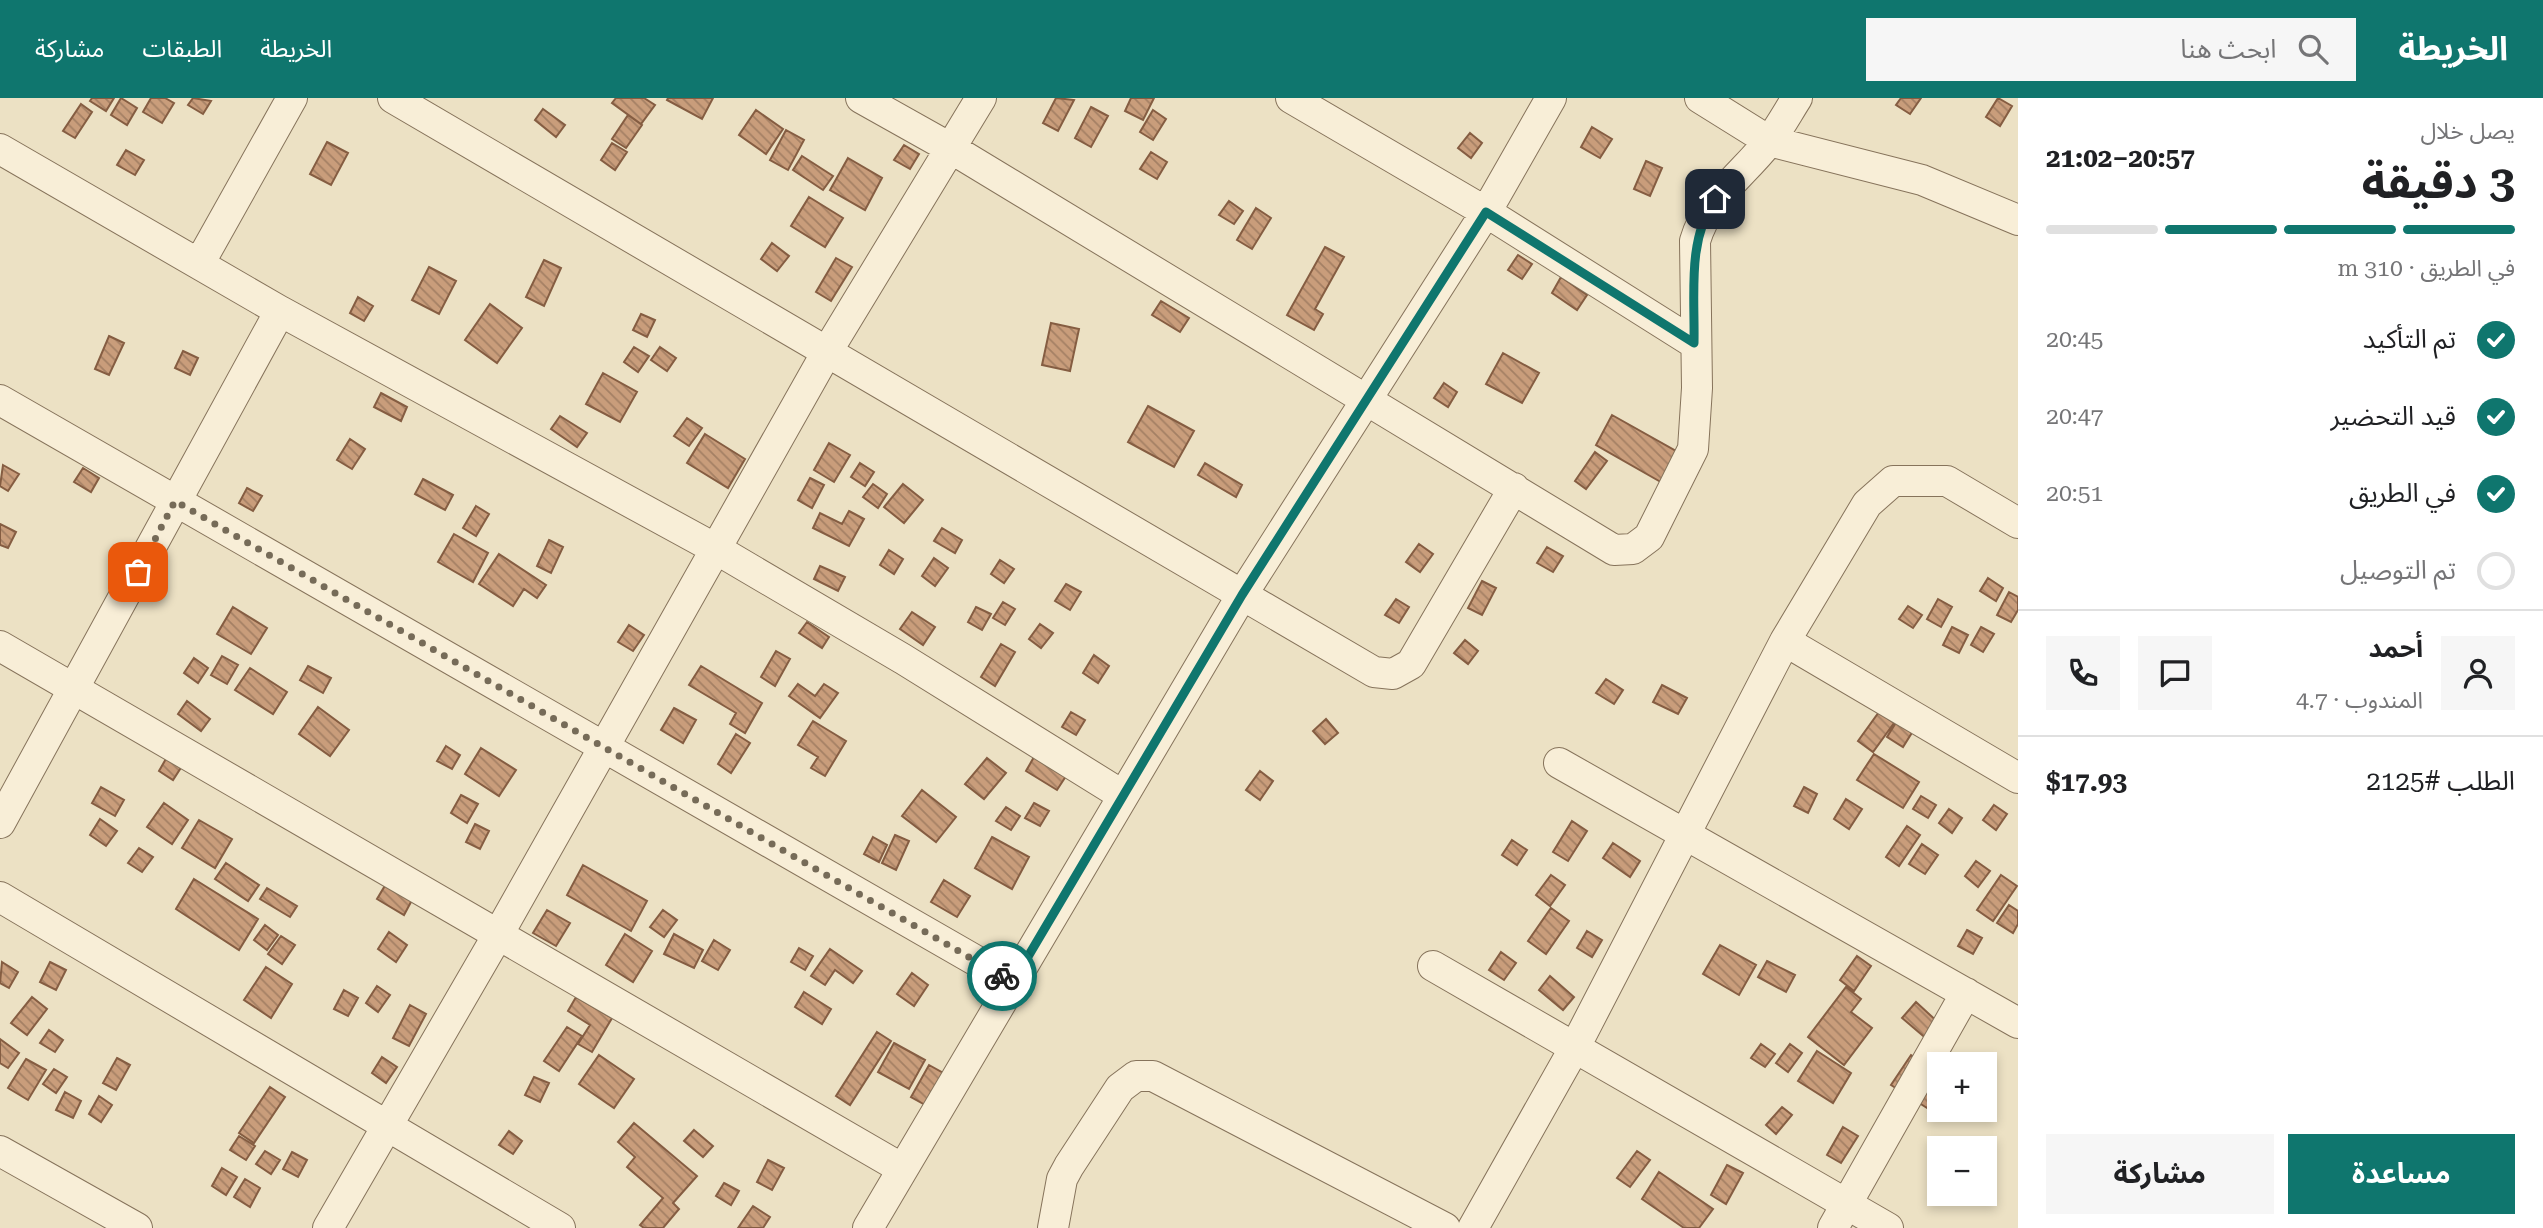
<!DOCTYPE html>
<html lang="ar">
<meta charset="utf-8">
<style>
body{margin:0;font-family:"Roboto Serif","Noto Sans Arabic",serif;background:#f6f6f6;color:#202124;direction:rtl;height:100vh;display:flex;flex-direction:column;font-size:26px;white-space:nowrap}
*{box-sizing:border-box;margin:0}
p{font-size:23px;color:#757577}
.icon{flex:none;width:38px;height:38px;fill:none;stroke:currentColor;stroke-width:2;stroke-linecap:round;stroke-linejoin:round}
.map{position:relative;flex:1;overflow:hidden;direction:ltr}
.drawer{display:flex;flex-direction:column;background:#fff;width:525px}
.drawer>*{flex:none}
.controls{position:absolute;left:1927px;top:954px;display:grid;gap:14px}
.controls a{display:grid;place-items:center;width:70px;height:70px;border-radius:0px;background:#fff;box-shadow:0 4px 10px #0003;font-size:35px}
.pin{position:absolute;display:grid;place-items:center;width:60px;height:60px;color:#fff;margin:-30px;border-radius:14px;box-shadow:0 4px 10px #0006}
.courier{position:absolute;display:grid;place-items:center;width:70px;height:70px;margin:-35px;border:5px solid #0f766e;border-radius:50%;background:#fff;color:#222;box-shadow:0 2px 9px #0007}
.head em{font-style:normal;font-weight:700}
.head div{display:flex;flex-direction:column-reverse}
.head{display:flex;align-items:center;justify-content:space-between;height:119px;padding:0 28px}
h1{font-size:46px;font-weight:700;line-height:52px}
.bar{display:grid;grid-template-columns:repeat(4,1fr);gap:10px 7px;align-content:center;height:84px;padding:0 28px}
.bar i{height:9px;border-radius:5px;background:#e0e0e0}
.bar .on{background:#0f766e}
.bar p{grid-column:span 4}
.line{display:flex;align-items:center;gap:18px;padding:0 28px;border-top:2px solid #e0e0e0}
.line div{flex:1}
.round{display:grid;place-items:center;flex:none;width:74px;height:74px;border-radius:0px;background:#f6f6f6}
ol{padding:0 28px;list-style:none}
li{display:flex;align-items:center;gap:21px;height:77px}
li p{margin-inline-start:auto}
li .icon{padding:7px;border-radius:50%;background:#0f766e;color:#fff;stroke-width:4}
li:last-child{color:#757577}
li i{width:38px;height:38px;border:4px solid #e0e0e0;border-radius:50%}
.cta{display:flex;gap:14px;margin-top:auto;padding:14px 28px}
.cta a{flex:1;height:80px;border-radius:0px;background:#0f766e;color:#fff;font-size:28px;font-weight:700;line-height:80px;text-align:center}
.cta a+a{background:#f6f6f6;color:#202124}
header{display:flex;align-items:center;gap:42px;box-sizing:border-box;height:98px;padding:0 35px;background:#0f766e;color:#fff}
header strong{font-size:33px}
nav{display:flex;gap:38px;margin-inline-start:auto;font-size:24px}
.search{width:490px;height:63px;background:#f6f6f6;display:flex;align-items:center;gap:18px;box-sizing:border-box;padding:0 24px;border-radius:0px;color:#757577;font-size:26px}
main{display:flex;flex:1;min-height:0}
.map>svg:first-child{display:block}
.building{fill:url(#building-back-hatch);stroke:#855d42;stroke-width:2}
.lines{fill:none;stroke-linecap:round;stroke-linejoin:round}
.minor-casing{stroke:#86735b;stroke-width:32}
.minor{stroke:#f8eed7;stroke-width:30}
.done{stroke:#766b58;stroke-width:7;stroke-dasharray:0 12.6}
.route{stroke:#0f766e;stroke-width:9}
</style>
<header>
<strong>الخريطة</strong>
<div class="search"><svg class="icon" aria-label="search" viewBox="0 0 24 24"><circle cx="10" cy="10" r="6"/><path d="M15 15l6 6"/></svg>ابحث هنا</div>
<nav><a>الخريطة</a><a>الطبقات</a><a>مشاركة</a></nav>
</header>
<main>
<section class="drawer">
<div class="head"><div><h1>3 دقيقة</h1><p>يصل خلال</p></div><em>20:57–21:02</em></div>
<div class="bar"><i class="on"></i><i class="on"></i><i class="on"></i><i></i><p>في الطريق · 310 m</p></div>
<ol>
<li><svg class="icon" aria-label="check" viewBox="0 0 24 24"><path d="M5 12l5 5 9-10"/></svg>تم التأكيد<p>20:45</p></li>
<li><svg class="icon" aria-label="check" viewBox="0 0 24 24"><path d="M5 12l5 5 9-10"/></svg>قيد التحضير<p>20:47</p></li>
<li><svg class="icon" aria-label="check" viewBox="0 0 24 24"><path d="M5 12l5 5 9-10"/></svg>في الطريق<p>20:51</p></li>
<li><i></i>تم التوصيل</li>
</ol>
<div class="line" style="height:126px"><a class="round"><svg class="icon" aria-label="person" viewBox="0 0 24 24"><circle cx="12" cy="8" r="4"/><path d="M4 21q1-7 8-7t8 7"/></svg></a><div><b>أحمد</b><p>المندوب · 4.7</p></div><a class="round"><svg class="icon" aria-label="chat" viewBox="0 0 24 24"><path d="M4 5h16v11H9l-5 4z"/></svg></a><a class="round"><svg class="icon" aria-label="phone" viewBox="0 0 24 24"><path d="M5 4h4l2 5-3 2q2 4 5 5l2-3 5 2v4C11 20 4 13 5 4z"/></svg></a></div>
<div class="line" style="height:91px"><div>الطلب #2125</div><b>$17.93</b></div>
<div class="cta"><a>مساعدة</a><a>مشاركة</a></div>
</section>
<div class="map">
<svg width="2018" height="1130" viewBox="0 0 2018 1130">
<defs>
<pattern id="building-back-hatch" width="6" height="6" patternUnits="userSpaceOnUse" patternTransform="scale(1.75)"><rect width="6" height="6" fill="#c99d7b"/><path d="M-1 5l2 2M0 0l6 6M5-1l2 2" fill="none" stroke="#a48064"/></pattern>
</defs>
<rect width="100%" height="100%" fill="#ece1c4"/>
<path class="building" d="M 92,0 L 114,0 L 106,13 L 90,3 Z
M 121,0 L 137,10 L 127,27 L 111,17 Z
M 151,0 L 165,0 L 174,5 L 162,25 L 143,14 Z
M 193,0 L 211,3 L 203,16 L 188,7 Z
M 616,0 L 644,0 L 655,7 L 641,26 L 612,5 Z
M 668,0 L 713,0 L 702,21 L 667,2 Z
M 1056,0 L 1074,2 L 1058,33 L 1043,25 Z
M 1131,0 L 1154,0 L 1143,22 L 1125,13 Z
M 1901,0 L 1921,0 L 1910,16 L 1896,7 Z
M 1998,0 L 2012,8 L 2000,28 L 1986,19 Z
M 81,6 L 92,14 L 75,40 L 63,33 Z
M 1091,9 L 1108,18 L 1091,49 L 1075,40 Z
M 543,11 L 565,27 L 556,39 L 535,22 Z
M 756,12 L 783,31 L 766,56 L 739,37 Z
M 1153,12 L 1166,21 L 1153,42 L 1140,34 Z
M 628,17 L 642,27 L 626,50 L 612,41 Z
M 1592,29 L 1612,41 L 1600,60 L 1581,49 Z
M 786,32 L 804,42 L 788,72 L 770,62 Z
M 1470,35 L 1482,45 L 1471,60 L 1458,50 Z
M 327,44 L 348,55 L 331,87 L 310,76 Z
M 612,45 L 627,54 L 615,72 L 601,62 Z
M 904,47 L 919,56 L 910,71 L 894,62 Z
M 126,52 L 144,62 L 135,77 L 117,67 Z
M 1151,54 L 1167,64 L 1157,81 L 1140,71 Z
M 802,58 L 833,78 L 823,92 L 793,72 Z
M 848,60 L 882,80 L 865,112 L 830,92 Z
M 1646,63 L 1662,70 L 1650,98 L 1634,91 Z
M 809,99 L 843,120 L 825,149 L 791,128 Z
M 1229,103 L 1243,113 L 1234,126 L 1219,117 Z
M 1256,110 L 1271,120 L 1252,151 L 1237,142 Z
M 772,145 L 789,158 L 777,173 L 761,161 Z
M 1325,149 L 1344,159 L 1315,211 L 1323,216 L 1314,232 L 1287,217 Z
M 1518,157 L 1532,166 L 1522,181 L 1508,172 Z
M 836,160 L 852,169 L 831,203 L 816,194 Z
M 544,162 L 561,170 L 544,208 L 526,199 Z
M 429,169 L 456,183 L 439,216 L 412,202 Z
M 1561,179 L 1587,197 L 1577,212 L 1552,195 Z
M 358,199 L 373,208 L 364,223 L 350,215 Z
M 1161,203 L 1189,220 L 1180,234 L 1152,217 Z
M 490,206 L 522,230 L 497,265 L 465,242 Z
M 641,216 L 655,222 L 647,239 L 633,232 Z
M 1051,225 L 1079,231 L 1070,273 L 1042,267 Z
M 109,238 L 124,245 L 109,277 L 95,271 Z
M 634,249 L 649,258 L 638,274 L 624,264 Z
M 660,249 L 676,260 L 667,273 L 651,262 Z
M 183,253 L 198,260 L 190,277 L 175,270 Z
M 1503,255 L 1539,275 L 1522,305 L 1486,286 Z
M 603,275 L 637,294 L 620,324 L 586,306 Z
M 1444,285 L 1457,294 L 1448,309 L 1434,300 Z
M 381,295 L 407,309 L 401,323 L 374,309 Z
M 1148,308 L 1194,333 L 1174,369 L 1128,344 Z
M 1612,317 L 1683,357 L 1666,387 L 1596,347 Z
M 560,318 L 587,335 L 577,349 L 551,331 Z
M 687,320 L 702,330 L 689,348 L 674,338 Z
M 705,336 L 745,361 L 728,390 L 687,365 Z
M 350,341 L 365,351 L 352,371 L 337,362 Z
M 829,345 L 850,357 L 834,384 L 814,372 Z
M 1595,354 L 1607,363 L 1586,391 L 1575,383 Z
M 860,365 L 874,374 L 865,388 L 851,379 Z
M 1205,365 L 1242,387 L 1236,399 L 1198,377 Z
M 3,367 L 19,376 L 8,393 L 0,388 Z
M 83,370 L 99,380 L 91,394 L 74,384 Z
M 810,380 L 824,387 L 812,410 L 798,402 Z
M 423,381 L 453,397 L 445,412 L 415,396 Z
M 873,386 L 887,396 L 878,410 L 863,399 Z
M 903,386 L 923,402 L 904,425 L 884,409 Z
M 247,390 L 262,398 L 253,413 L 239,405 Z
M 476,408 L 489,416 L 476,438 L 463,430 Z
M 849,413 L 864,421 L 849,448 L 813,430 L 820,415 L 842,426 Z
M 0,426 L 16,434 L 8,450 L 0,447 Z
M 942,430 L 962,442 L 955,455 L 934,443 Z
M 454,436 L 488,455 L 473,484 L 438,464 Z
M 549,442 L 563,449 L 551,475 L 537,468 Z
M 1419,446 L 1433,456 L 1420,474 L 1406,464 Z
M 1547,449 L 1563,458 L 1553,474 L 1537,465 Z
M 889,452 L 903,461 L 894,476 L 880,467 Z
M 499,456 L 546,487 L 537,500 L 524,491 L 513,508 L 479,486 Z
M 934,460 L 948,470 L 935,488 L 922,478 Z
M 1000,462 L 1014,471 L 1004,485 L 991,476 Z
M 820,468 L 845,479 L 838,493 L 814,481 Z
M 1988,480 L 2003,490 L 1996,503 L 1980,493 Z
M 1482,483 L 1496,490 L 1482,517 L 1468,510 Z
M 1066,486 L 1081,494 L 1070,512 L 1055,503 Z
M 2009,494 L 2018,499 L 2018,512 L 2011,524 L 1997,517 Z
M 1396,501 L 1409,509 L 1399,525 L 1385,517 Z
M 1938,501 L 1952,509 L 1941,529 L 1927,521 Z
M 1003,504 L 1015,511 L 1005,527 L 993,520 Z
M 1908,508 L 1922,517 L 1913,530 L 1899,521 Z
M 233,509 L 267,530 L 251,556 L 217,536 Z
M 976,509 L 991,516 L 982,532 L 968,524 Z
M 912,514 L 935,529 L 923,547 L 900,531 Z
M 807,524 L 829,539 L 822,550 L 799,535 Z
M 1040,526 L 1053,535 L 1041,550 L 1029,541 Z
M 629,527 L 644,537 L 633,553 L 618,544 Z
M 1952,529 L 1968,537 L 1959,555 L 1943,547 Z
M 1981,529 L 1994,536 L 1983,554 L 1971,547 Z
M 1465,542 L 1478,553 L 1468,566 L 1454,555 Z
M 1001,546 L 1015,554 L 995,588 L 981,579 Z
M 776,553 L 790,561 L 775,588 L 761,579 Z
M 1094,557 L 1109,568 L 1098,585 L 1083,575 Z
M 222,558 L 238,567 L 227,586 L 211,577 Z
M 194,560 L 208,570 L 198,585 L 184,575 Z
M 308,568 L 331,580 L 323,595 L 300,582 Z
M 701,568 L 762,605 L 745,635 L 730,626 L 736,615 L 689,587 Z
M 250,570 L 287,594 L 273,616 L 235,592 Z
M 1606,581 L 1623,592 L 1614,606 L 1596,595 Z
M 798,586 L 815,598 L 824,586 L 838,595 L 820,620 L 789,598 Z
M 1662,587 L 1687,600 L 1678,616 L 1653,604 Z
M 187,603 L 210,621 L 201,633 L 178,616 Z
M 318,609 L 349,632 L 330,658 L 299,636 Z
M 674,610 L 696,622 L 683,645 L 661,632 Z
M 1071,614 L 1085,622 L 1076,637 L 1062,629 Z
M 1879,614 L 1894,625 L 1873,654 L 1858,643 Z
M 1326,621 L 1338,635 L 1325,646 L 1313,633 Z
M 813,623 L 846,643 L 825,678 L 811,670 L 818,659 L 798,647 Z
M 1897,623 L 1913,633 L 1903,649 L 1887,639 Z
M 736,636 L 750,645 L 731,675 L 718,666 Z
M 446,648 L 460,657 L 452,671 L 437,663 Z
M 481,650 L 516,672 L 499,698 L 465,676 Z
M 1874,656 L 1919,684 L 1903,710 L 1857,682 Z
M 167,659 L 182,668 L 173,682 L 159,673 Z
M 1034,659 L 1066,678 L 1057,692 L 1026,673 Z
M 987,660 L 1006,675 L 984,701 L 965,686 Z
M 1260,673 L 1273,683 L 1260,702 L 1246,692 Z
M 101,689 L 124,702 L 115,718 L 92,705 Z
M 1804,689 L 1817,696 L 1808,715 L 1794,708 Z
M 922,692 L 956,719 L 936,744 L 902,718 Z
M 461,697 L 478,706 L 467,725 L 451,715 Z
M 1921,698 L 1936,707 L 1928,720 L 1913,711 Z
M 1846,701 L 1862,711 L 1849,731 L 1834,721 Z
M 164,705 L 188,722 L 172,746 L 147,729 Z
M 1034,705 L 1049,713 L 1040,728 L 1025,720 Z
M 1994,707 L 2007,716 L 1996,732 L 1983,722 Z
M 1006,709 L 1020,718 L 1011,732 L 996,723 Z
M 1949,711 L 1962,720 L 1952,735 L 1939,725 Z
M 100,721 L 117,733 L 106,748 L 90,737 Z
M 199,722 L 232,741 L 215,770 L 182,750 Z
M 1572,723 L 1587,733 L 1568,763 L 1553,754 Z
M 475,726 L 489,733 L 480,751 L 466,744 Z
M 1907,728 L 1920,737 L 1899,768 L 1886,759 Z
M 895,737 L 909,743 L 896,772 L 882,765 Z
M 873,739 L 887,747 L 879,764 L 864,756 Z
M 992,739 L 1029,759 L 1012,791 L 975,770 Z
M 1512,742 L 1527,752 L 1517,767 L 1502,757 Z
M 1613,745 L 1640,763 L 1630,779 L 1603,760 Z
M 1922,746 L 1938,757 L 1925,776 L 1909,766 Z
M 139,750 L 153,759 L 142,774 L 128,765 Z
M 1976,763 L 1990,773 L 1978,789 L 1965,778 Z
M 226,765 L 259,787 L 248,803 L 215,781 Z
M 583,767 L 647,803 L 631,833 L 567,797 Z
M 1551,777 L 1565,787 L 1550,808 L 1536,797 Z
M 2001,777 L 2017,788 L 1993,823 L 1977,812 Z
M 194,781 L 258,821 L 239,852 L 176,811 Z
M 944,782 L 970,798 L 957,819 L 931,804 Z
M 386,786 L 412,802 L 404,817 L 377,801 Z
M 267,790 L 297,808 L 290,819 L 260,801 Z
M 2009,807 L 2018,813 L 2018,826 L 2013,835 L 1997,825 Z
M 1551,810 L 1569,823 L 1546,856 L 1528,843 Z
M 547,812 L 570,825 L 556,848 L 533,835 Z
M 663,812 L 677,822 L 664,839 L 650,829 Z
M 265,827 L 278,837 L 267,852 L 254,842 Z
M 1967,832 L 1982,840 L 1973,856 L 1958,848 Z
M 1587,833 L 1602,842 L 1592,859 L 1577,850 Z
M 389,834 L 407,847 L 396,864 L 378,851 Z
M 625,836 L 652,853 L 633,884 L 606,867 Z
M 674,836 L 703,852 L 694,870 L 664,856 Z
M 281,838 L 295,847 L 282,866 L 268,856 Z
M 714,842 L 730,852 L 718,872 L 702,863 Z
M 1720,847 L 1756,867 L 1739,897 L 1703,876 Z
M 799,850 L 813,858 L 805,872 L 791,864 Z
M 830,851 L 862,873 L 853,885 L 835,872 L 825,887 L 811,878 Z
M 1501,854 L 1516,865 L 1504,882 L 1489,872 Z
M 1857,858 L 1871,868 L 1854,893 L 1840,882 Z
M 1767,863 L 1795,877 L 1786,894 L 1758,879 Z
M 2,864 L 18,874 L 9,890 L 0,885 Z
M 50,864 L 66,872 L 56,892 L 40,884 Z
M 266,869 L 292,886 L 271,920 L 244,902 Z
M 912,875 L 928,887 L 914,908 L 897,896 Z
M 1550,878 L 1574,899 L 1563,912 L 1539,892 Z
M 377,888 L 390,897 L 378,914 L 366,905 Z
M 1846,889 L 1861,901 L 1851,914 L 1872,930 L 1844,967 L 1808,939 Z
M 344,892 L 358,900 L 348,918 L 334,911 Z
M 804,894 L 831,911 L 822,926 L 795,909 Z
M 32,899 L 47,911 L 27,937 L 11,925 Z
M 576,899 L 612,920 L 592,954 L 578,946 L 590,927 L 568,913 Z
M 1916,904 L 1941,927 L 1928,942 L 1902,920 Z
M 410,907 L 426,916 L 409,948 L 393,940 Z
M 567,929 L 582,938 L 559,973 L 544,963 Z
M 49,932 L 63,942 L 55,954 L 40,945 Z
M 877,934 L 891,943 L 850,1007 L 836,998 Z
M 0,941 L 19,955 L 8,970 L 0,965 Z
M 894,945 L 925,962 L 909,991 L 878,974 Z
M 1761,946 L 1775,956 L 1765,969 L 1751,960 Z
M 1790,946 L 1802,955 L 1788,974 L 1776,965 Z
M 1817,953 L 1851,975 L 1833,1005 L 1798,983 Z
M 599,957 L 634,981 L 614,1010 L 579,986 Z
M 1911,957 L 1939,975 L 1939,992 L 1927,1010 L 1891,987 Z
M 382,959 L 397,969 L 386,985 L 372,975 Z
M 117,960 L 130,967 L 116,992 L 103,985 Z
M 26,961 L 46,972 L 28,1002 L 8,990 Z
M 929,967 L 945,976 L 927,1008 L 911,999 Z
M 54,971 L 67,979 L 56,995 L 43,986 Z
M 534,979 L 549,985 L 540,1004 L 525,997 Z
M 270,989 L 285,999 L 254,1045 L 239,1035 Z
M 65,994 L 81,1003 L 73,1020 L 56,1012 Z
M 99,998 L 112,1007 L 101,1024 L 89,1016 Z
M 1782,1009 L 1792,1017 L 1776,1036 L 1766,1027 Z
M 634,1025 L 697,1078 L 673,1105 L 679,1111 L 663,1130 L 644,1130 L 640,1127 L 663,1100 L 627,1069 L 635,1059 L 618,1044 Z
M 1843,1029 L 1858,1038 L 1841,1065 L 1827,1057 Z
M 694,1032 L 713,1048 L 703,1059 L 684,1043 Z
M 509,1033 L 522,1043 L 513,1056 L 499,1047 Z
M 239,1038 L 255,1048 L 246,1062 L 230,1052 Z
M 265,1053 L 280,1062 L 271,1076 L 256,1066 Z
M 1637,1053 L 1650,1062 L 1630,1089 L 1617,1080 Z
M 292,1054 L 307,1062 L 298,1079 L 283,1071 Z
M 768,1062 L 784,1070 L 772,1092 L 757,1084 Z
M 1727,1067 L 1743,1075 L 1726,1106 L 1711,1097 Z
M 222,1070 L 237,1079 L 226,1097 L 212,1088 Z
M 1659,1074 L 1713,1111 L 1699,1130 L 1684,1130 L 1642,1101 Z
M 245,1081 L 260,1090 L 250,1109 L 234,1099 Z
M 724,1085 L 739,1093 L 731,1107 L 716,1098 Z
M 753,1108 L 770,1119 L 763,1130 L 738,1130 Z"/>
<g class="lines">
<g class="minor-casing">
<path id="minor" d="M 393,0 L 1374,574 L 1393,576 L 1411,566 L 1514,390
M 861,0 L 952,51 L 1614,452 L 1633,451 L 1649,439 L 1693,351 L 1697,290 L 1695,143 C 1708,99 1743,77 1770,42 C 1780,29 1788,14 1797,0
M 1291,0 L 1486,114 L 1694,245
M 1700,0 L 1769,43 L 1922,82 L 2018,122
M 0,51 L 280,213 L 716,451 L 903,561 L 1122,697
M 199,166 L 292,0
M 0,302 L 1013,884
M 1785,543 L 2018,680
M 0,548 L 901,1070
M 1559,665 L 2018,925
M 0,725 L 280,213
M 0,799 L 560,1130
M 1433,868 L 1888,1130
M 0,1053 L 137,1130
M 328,1130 L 499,835 L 828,252 L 981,0
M 868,1130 L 1242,497 L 1486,114 L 1551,0
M 1053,1130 L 1062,1081 L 1069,1068 L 1120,990 L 1136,978 L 1153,978 L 1445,1130
M 1473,1130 L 1575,949 L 1785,543 L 1867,406 L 1893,383 L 1947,383 L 2018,425
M 1833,1130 L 1966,895"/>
</g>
<use href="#minor" class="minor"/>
</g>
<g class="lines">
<path class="done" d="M 138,474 L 175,403 L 1002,878"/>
<path class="route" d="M 1002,878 L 1013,884 L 1242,497 L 1486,114 L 1694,245 C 1695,196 1687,143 1715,101"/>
</g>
</svg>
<div class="controls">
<a>+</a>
<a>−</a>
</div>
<div class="pin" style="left:138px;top:474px;background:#ea580c"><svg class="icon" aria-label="bag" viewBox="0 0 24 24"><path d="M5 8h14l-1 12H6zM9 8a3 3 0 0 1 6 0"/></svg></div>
<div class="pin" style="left:1715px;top:101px;background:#1f2937"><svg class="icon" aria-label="home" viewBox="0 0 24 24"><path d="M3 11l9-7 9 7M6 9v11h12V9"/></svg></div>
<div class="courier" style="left:1002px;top:878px"><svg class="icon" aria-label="bike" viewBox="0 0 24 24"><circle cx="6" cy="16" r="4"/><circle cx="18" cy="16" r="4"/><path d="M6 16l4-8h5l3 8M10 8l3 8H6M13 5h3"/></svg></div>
</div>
</main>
